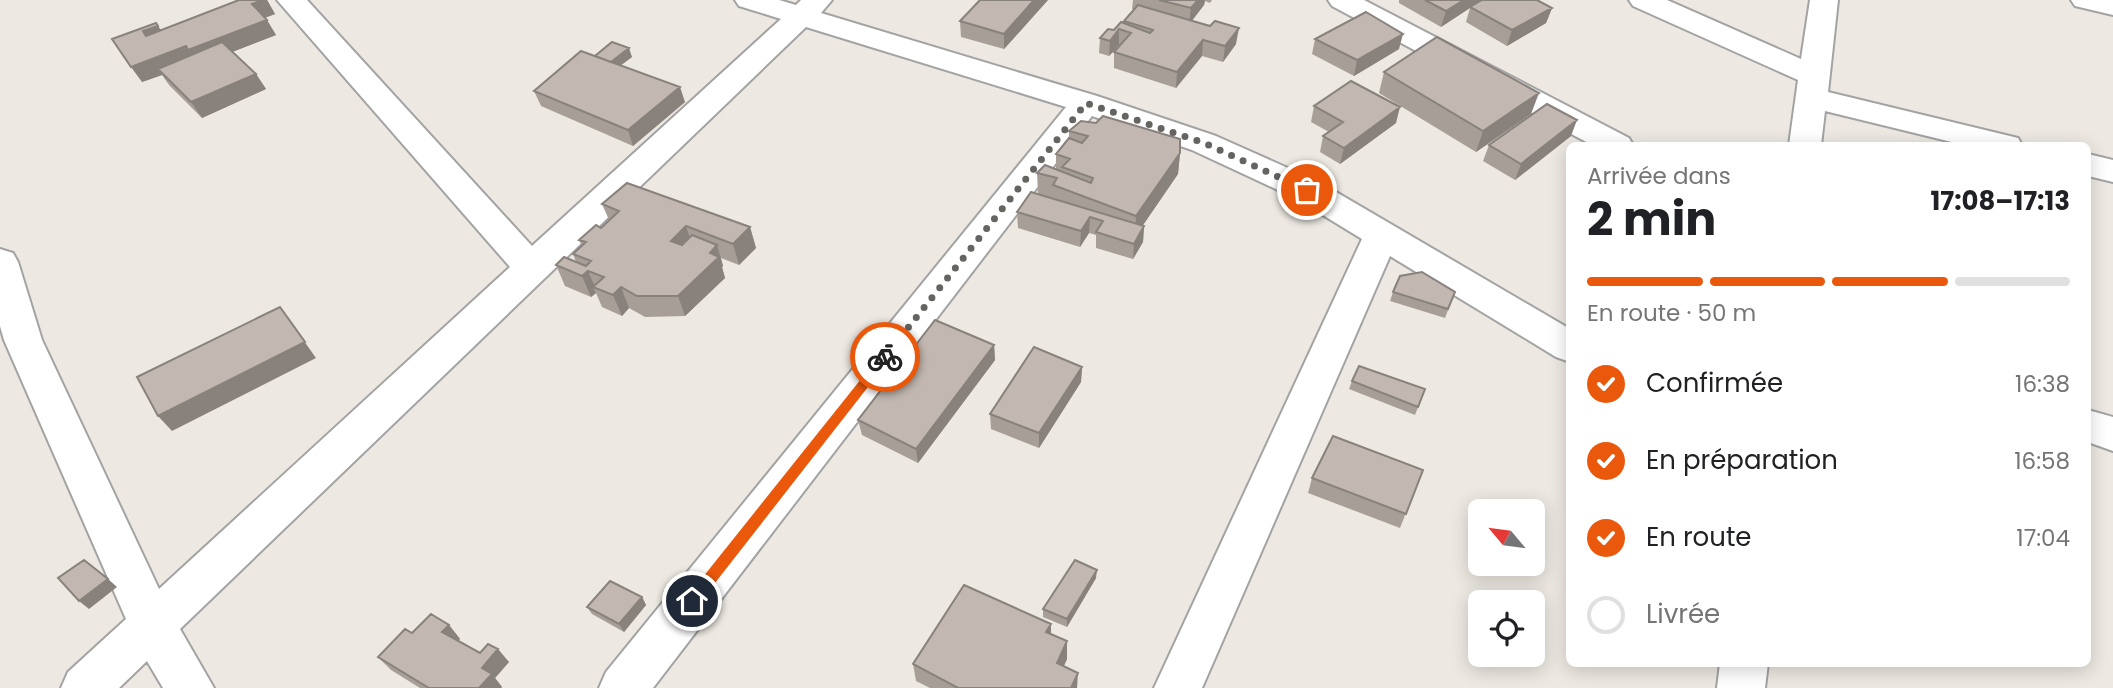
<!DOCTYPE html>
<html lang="fr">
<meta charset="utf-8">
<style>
body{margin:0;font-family:Poppins,sans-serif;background:#f2f2f2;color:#202124;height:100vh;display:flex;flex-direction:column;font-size:26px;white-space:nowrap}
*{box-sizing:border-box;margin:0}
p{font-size:23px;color:#757577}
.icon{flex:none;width:38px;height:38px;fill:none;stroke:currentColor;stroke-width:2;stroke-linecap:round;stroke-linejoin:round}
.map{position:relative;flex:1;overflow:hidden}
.panel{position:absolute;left:1566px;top:142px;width:525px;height:525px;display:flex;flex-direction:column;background:#fff;border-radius:10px;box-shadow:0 4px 18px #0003}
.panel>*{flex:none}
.needle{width:46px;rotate:299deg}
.fabs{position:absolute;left:1468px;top:499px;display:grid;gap:14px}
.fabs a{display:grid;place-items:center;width:77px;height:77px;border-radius:10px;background:#fff;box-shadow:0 4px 18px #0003;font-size:35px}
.pin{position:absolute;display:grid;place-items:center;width:60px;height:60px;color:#fff;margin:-30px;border:4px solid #fff;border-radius:50%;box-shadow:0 2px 7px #0007}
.courier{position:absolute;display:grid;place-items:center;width:70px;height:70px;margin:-35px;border:5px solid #ea580c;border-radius:50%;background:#fff;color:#222;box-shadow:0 2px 9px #0007}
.overview em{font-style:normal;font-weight:700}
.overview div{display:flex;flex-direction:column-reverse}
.overview{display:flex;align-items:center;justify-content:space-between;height:119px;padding:0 21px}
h1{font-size:46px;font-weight:700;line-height:52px}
.bar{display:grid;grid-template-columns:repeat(4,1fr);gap:10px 7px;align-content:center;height:84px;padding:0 21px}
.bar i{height:9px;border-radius:5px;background:#e0e0e0}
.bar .on{background:#ea580c}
.bar p{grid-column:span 4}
ol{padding:0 21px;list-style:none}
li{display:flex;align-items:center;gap:21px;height:77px}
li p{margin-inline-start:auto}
li .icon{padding:7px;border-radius:50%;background:#ea580c;color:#fff;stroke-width:4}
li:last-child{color:#757577}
li i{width:38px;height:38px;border:4px solid #e0e0e0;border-radius:50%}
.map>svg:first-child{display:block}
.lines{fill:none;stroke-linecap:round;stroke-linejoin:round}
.minor-casing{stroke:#a3a3a3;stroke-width:4}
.minor{fill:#fff;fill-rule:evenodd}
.wall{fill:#a79e98}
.shaded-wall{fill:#88817c}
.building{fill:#c2b8b1;stroke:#88817c;stroke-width:2}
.route{fill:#ea580c}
.done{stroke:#656461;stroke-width:7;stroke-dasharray:0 12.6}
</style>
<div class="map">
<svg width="2113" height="688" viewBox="0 0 2113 688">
<rect width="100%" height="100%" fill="#ede9e2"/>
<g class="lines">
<g class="minor-casing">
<path id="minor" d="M 277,0 L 307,0 L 532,246 L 781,19 L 739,6 L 735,0 L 779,0 L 796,5 L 801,0 L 832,0 L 821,13 L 1097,96 L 1216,136 L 1319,182 L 1570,329 L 1570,362 L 1556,357 L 1390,256 L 1202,688 L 1154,688 L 1362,239 L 1295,198 L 1192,150 L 1092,116 L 653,688 L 599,688 L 606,672 L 1066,107 L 806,27 L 180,629 L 214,688 L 163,688 L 147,661 L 119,688 L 61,688 L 68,672 L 126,619 L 4,340 L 0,326 L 0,249 L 13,253 L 18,262 L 42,340 L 159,589 L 510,267 Z
M 1328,0 L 1364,0 L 1629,138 L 1633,145 L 1592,145 L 1332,6 Z
M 1629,0 L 1667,0 L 1801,59 L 1810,0 L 1838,0 L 1828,92 L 2018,138 L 2022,145 L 1964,145 L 1825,111 L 1821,145 L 1789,145 L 1798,80 L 1633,6 Z
M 2071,0 L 2113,0 L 2113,15 L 2075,6 Z
M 2088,154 L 2113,160 L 2113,182 L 2088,176 Z
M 2088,410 L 2113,417 L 2113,451 L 2088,442 Z
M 1720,663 L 1768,663 L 1765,688 L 1717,688 Z"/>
</g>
<use href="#minor" class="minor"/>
</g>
<path class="wall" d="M 239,0 L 267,0 L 275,14 L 265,18 L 276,35 L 232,52 L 256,74 L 266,89 L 202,118 L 169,85 L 162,75 L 142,82 L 161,30 Z
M 1048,0 L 1004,49 L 961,37 L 960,21 Z
M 1133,0 L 1212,0 L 1210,3 L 1205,1 L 1204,5 L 1192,21 L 1236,44 L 1223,62 L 1202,56 L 1176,88 L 1114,68 L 1114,52 L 1120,45 L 1119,45 L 1109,56 L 1099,53 L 1100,38 L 1114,30 L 1124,23 L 1124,21 L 1134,9 L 1132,9 Z
M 1399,0 L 1537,0 L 1552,8 L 1546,23 L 1507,46 L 1466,22 L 1470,8 L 1441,27 L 1399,3 Z
M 1315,39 L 1399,49 L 1354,76 L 1312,54 Z
M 595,56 L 632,57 L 621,65 L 685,102 L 633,146 L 541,106 L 534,91 Z
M 1384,72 L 1531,114 L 1476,152 L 1379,93 Z
M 1314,106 L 1396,123 L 1340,164 L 1320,152 L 1323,136 L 1329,132 L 1311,122 Z
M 1069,131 L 1180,153 L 1178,174 L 1142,226 L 1144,226 L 1143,242 L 1133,259 L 1096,248 L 1096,235 L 1089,233 L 1080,247 L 1018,228 L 1017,212 L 1053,199 L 1053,198 L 1038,194 L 1037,173 L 1056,170 L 1056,154 L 1069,138 Z
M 1571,136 L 1515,180 L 1483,161 L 1489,145 Z
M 602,204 L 750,227 L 756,248 L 739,265 L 721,258 L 723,266 L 722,267 L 725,278 L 685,316 L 645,317 L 629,308 L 622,316 L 602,307 L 596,293 L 591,297 L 565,286 L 556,265 L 576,262 L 573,254 L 582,246 L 579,240 L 601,228 L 609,220 Z
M 1393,292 L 1455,292 L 1445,318 L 1390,301 Z
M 994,345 L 995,360 L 918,463 L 862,435 L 858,420 Z
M 1082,367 L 1081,382 L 1039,448 L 991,429 L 990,414 Z
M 1352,381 L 1425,389 L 1415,415 L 1349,389 Z
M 1423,470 L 1400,528 L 1308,493 L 1312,478 Z
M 1096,578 L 1067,627 L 1043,617 L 1043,609 Z
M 642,597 L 646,605 L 624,632 L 592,614 L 587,607 Z
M 449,625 L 460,639 L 458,641 L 480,653 L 509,662 L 495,678 L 502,687 L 501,688 L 420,688 L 391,670 L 378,657 L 412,633 Z
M 1051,635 L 1067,641 L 1067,659 L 1064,666 L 1077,688 L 930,688 L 916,681 L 913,664 Z"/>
<path class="shaded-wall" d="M 263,0 L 267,0 L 275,14 L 261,19 L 252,4 Z
M 1034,0 L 1048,0 L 1004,49 L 1004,34 Z
M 1198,0 L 1205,0 L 1204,5 L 1189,24 L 1191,8 Z
M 1464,0 L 1482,0 L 1441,27 L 1446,11 Z
M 1552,8 L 1546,23 L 1507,46 L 1512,30 Z
M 267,20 L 276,35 L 198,65 L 188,50 Z
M 158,26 L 169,41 L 153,47 L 143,31 Z
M 1239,28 L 1236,44 L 1223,62 L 1225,46 Z
M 1119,29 L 1119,45 L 1109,56 L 1110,41 Z
M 1403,34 L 1399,49 L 1354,76 L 1357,60 Z
M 1203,40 L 1202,56 L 1176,88 L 1177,72 Z
M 186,46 L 196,62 L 158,69 L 162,75 L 142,82 L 131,67 Z
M 629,48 L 632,57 L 612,72 L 609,63 Z
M 256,74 L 266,89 L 202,118 L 191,102 Z
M 680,87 L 685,102 L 633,146 L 628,130 Z
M 1539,93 L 1531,114 L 1476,152 L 1483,131 Z
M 1400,107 L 1396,123 L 1340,164 L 1344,148 Z
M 1577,120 L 1571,136 L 1515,180 L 1521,164 Z
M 1180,153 L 1178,174 L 1135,237 L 1136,216 Z
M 1090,217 L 1089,233 L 1080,247 L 1081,231 Z
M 686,226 L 693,247 L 678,262 L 671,241 Z
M 1144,226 L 1143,242 L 1133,259 L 1134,244 Z
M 750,227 L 756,248 L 739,265 L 733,244 Z
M 717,245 L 723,266 L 722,267 L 725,278 L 685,316 L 678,296 L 710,253 Z
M 588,271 L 595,287 L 593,287 L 596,293 L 591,297 L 582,276 Z
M 621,287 L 629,308 L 622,316 L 613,295 Z
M 280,307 L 316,358 L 172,431 L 158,416 Z
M 994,345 L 995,360 L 918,463 L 916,449 Z
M 1082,367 L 1081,382 L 1039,448 L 1039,433 Z
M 1097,570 L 1096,578 L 1067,627 L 1067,619 Z
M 108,579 L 117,587 L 89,609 L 79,601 Z
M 642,597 L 646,605 L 624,632 L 619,624 Z
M 1051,624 L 1051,642 L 1046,632 Z
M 449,625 L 460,639 L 453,645 L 442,632 Z
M 1067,641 L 1067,659 L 1057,680 L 1057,663 Z
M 498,649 L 509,662 L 495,678 L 502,687 L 501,688 L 479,688 L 482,668 Z
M 1078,673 L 1077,688 L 1071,688 Z"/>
<path class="building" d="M 239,0 L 263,0 L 252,4 L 267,20 L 188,50 L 186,46 L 131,67 L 112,39 L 156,23 L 158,26 L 143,31 L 146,36 Z
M 980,0 L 1034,0 L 1004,34 L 960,21 Z
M 1159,0 L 1198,0 L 1191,8 Z
M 1425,0 L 1464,0 L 1446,11 Z
M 1482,0 L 1537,0 L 1552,8 L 1512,30 L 1470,7 Z
M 1138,5 L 1210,26 L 1215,21 L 1239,28 L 1225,46 L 1203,40 L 1177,72 L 1114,52 L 1131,33 L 1119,29 L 1110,41 L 1100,38 L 1108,29 L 1114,30 L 1121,22 L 1150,33 L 1153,30 L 1124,21 Z
M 1366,12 L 1403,34 L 1357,60 L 1315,39 Z
M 1437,37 L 1539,93 L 1483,131 L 1384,72 Z
M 222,42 L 256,74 L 191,102 L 158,69 Z
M 612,42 L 629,48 L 611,62 L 595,56 Z
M 581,51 L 680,87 L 628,130 L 534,91 Z
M 1351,81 L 1400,107 L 1344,148 L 1323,136 L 1343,122 L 1314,106 Z
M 1547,104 L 1577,120 L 1521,164 L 1489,145 Z
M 1103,116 L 1180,139 L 1180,153 L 1136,216 L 1053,185 L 1057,178 L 1037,173 L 1045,165 L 1091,183 L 1093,178 L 1062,167 L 1070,159 L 1056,154 L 1069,138 L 1082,143 L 1088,136 L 1069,131 L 1081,121 L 1096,123 Z
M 627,183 L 750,227 L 733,244 L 686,226 L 671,241 L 682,245 L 692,235 L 717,245 L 710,253 L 719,257 L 678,296 L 637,296 L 621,287 L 613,295 L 593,287 L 604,277 L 588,271 L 582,276 L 556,265 L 564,257 L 586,266 L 591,261 L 573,254 L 586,242 L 579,240 L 596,225 L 601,228 L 619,211 L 602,204 Z
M 1031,192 L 1144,226 L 1134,244 L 1096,232 L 1103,221 L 1090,217 L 1081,231 L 1017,212 Z
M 1422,272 L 1455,292 L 1448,309 L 1393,292 L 1400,276 Z
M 280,307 L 305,342 L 158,416 L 137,377 Z
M 935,320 L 994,345 L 916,449 L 858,420 Z
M 1034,347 L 1082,367 L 1039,433 L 990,414 Z
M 1359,366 L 1425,389 L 1418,407 L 1352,381 Z
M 1333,436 L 1423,470 L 1406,514 L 1312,478 Z
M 84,560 L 108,579 L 79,601 L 58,578 Z
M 1075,560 L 1097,570 L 1067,619 L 1043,609 Z
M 610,581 L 642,597 L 619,624 L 587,607 Z
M 964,585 L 1051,624 L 1046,632 L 1067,641 L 1057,663 L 1078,673 L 1071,688 L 958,688 L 913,664 Z
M 431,614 L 449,625 L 442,632 L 480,653 L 488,644 L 498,649 L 482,668 L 492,674 L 479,688 L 429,688 L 378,657 L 405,629 L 412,633 Z"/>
<path class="route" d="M 885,353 L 891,357 L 889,360 L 697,606 L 687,606 L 687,597 L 881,354 Z"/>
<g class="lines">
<path class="done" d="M 885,357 L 1086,103 L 1204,143 L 1307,190"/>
</g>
</svg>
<div class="fabs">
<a><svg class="needle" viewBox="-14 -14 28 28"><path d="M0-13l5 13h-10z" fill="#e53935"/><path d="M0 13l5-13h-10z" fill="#757577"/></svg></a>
<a><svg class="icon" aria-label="locate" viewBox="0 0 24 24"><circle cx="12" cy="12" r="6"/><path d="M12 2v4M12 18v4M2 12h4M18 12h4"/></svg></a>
</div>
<div class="pin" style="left:1307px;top:190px;background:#ea580c"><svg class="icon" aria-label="bag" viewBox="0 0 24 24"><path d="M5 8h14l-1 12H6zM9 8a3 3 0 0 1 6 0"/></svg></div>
<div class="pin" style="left:692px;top:601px;background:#1f2937"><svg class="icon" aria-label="home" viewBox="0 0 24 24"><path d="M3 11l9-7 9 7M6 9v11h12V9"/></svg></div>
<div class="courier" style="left:885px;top:357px"><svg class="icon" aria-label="bike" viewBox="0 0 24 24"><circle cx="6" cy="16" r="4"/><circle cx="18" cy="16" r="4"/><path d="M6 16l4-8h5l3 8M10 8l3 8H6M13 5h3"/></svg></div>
<section class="panel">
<div class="overview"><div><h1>2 min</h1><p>Arrivée dans</p></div><em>17:08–17:13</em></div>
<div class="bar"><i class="on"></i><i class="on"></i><i class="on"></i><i></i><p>En route · 50 m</p></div>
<ol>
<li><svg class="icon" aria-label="check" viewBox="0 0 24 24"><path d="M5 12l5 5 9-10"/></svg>Confirmée<p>16:38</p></li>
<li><svg class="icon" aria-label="check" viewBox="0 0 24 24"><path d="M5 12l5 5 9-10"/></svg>En préparation<p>16:58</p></li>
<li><svg class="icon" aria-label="check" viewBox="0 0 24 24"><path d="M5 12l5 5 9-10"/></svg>En route<p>17:04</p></li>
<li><i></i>Livrée</li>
</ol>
</section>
</div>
